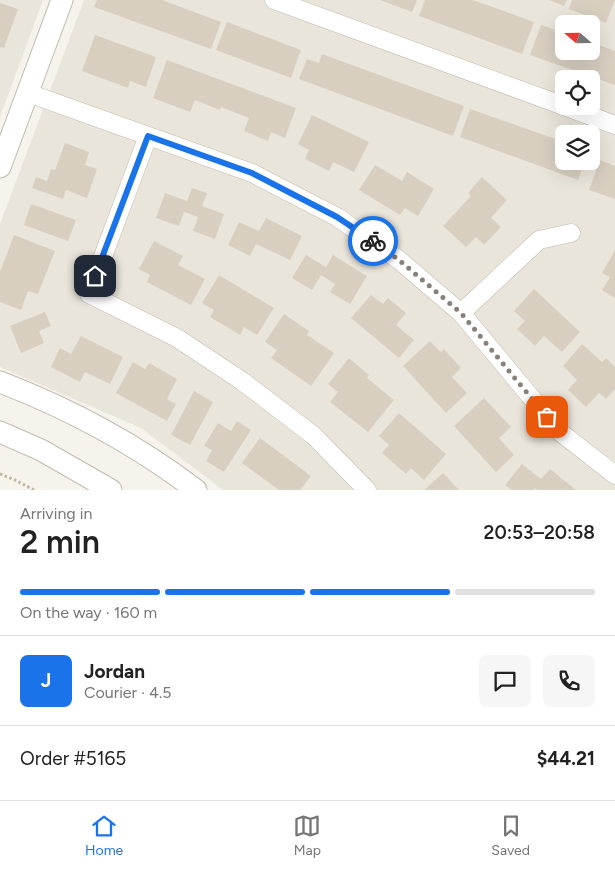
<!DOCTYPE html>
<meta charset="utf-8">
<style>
body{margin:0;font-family:Figtree,sans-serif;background:#f6f6f6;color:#222;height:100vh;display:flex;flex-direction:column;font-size:19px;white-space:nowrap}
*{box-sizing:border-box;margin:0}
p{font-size:16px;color:#767676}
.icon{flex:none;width:28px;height:28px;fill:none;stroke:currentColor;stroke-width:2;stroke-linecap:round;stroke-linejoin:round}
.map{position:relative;height:490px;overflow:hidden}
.sheet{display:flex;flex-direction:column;background:#fff;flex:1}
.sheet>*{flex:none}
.needle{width:32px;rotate:290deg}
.buttons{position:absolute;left:555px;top:15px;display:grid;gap:10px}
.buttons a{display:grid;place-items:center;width:45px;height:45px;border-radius:8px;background:#fff;box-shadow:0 5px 20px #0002;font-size:25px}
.pin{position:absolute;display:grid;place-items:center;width:42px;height:42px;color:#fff;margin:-21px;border-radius:10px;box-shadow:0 2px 8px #0006}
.courier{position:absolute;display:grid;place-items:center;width:50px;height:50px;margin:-25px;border:4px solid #1a73e8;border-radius:50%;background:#fff;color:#222;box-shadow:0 1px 6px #0007}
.summary em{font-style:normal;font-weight:600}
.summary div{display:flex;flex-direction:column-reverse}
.summary{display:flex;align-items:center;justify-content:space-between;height:85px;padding:0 20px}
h1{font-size:32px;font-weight:600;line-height:38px}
.bar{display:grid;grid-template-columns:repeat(4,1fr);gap:8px 5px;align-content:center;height:60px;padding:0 20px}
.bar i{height:6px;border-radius:4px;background:#e0e0e0}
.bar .selected{background:#1a73e8}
.bar p{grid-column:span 4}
.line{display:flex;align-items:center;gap:12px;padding:0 20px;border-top:1px solid #e0e0e0}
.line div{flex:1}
.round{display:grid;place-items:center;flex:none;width:52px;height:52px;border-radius:8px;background:#f6f6f6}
.tab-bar{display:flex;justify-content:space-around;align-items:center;height:70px;border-top:1px solid #e0e0e0;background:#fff;font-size:14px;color:#767676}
.tab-bar a{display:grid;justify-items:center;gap:2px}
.tab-bar .selected{color:#1a73e8}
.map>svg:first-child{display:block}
.residential{fill:#eae5da;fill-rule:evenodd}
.building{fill:#d8cfc1}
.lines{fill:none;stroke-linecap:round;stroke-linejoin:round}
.minor-casing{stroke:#c2bbae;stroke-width:19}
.tertiary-casing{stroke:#c2bbae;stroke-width:23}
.path{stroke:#c4b79f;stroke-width:3;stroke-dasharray:2.5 2.5;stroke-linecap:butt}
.minor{stroke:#fff;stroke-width:18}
.tertiary{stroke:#fff;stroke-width:21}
.done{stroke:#878178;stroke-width:5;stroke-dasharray:0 9}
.route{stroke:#1a73e8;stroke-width:6}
</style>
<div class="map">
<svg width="615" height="490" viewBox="0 0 615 490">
<rect width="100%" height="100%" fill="#f6f3ec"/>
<path class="residential" d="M 0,0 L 43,0 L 0,117 Z
M 84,0 L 615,0 L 615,490 L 223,490 L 141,428 L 0,367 L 0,224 ZM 564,24 L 591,24 L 591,51 L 564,51 ZM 564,79 L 591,79 L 591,106 L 564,106 ZM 564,134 L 591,134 L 591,161 L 564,161 Z"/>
<path class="building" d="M 97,0 L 162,0 L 221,22 L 211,49 L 94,7 Z
M 380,0 L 417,0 L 412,12 Z
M 425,0 L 473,0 L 534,22 L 522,54 L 419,16 Z
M 549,0 L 567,0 L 564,6 Z
M 572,0 L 615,0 L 606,23 L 569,9 Z
M 0,3 L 18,9 L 4,48 L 0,47 Z
M 227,22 L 301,50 L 291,78 L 216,50 Z
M 541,25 L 564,33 L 564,51 L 591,51 L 591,42 L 615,51 L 615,85 L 530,55 Z
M 95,35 L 156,57 L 146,87 L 130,81 L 128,88 L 82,71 Z
M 322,54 L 464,106 L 453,136 L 299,79 L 307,59 L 319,63 Z
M 167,60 L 296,108 L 285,138 L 271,132 L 268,141 L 244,131 L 249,118 L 221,107 L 220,110 L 195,100 L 190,112 L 153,98 Z
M 470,109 L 564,142 L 564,161 L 585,161 L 578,180 L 460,137 Z
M 312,115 L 369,142 L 354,172 L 333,162 L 329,171 L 305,159 L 309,150 L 298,144 Z
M 65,143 L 89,152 L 85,165 L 97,169 L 87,198 L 66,190 L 63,199 L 32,188 L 36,177 L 47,181 L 51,169 L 55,170 Z
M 600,160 L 615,166 L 615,199 L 589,190 Z
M 375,165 L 402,181 L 407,172 L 434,189 L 418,216 L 405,208 L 400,215 L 359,190 Z
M 482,177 L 507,200 L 491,218 L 501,227 L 484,245 L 476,237 L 466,247 L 443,226 L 471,196 L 468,193 Z
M 192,188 L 207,193 L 202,206 L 224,214 L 215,239 L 193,231 L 198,217 L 184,212 L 179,226 L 156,218 L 165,193 L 187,201 Z
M 31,204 L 76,220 L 68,241 L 24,225 Z
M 266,218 L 302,236 L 290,260 L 256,244 L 250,256 L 228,245 L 239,222 L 259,231 Z
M 14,235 L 55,251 L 38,294 L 28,291 L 21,310 L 0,302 L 0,272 Z
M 154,241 L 183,256 L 178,265 L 205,279 L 191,305 L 147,282 L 150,275 L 139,269 Z
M 615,250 L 615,298 L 602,290 L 610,277 L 602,273 Z
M 306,255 L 326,267 L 333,255 L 367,276 L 350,304 L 330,292 L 335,284 L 321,275 L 312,290 L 292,278 Z
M 219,275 L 274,308 L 257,335 L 244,327 L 240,335 L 210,317 L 214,310 L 202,303 Z
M 534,289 L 580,332 L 562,352 L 544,336 L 535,346 L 517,329 L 525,321 L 514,311 Z
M 371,295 L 383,304 L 388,298 L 406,313 L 396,325 L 414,340 L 399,358 L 351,318 Z
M 45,312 L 51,326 L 39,331 L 44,343 L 21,353 L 10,326 Z
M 284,314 L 309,331 L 307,335 L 334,353 L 311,386 L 271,358 L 277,350 L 265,342 Z
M 81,336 L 123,357 L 110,384 L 85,372 L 80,382 L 51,367 L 60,348 L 71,354 Z
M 430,341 L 441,352 L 444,349 L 461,368 L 452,377 L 467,393 L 446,413 L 403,366 Z
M 582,344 L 602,362 L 606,358 L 615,367 L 615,389 L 606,399 L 599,393 L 586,407 L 568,390 L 577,380 L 563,366 Z
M 349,358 L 369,375 L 367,378 L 394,400 L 368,432 L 330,402 L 338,392 L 328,384 Z
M 133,362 L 145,369 L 149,363 L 177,379 L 167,399 L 176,404 L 167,421 L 116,393 Z
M 194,391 L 213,402 L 190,445 L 171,435 Z
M 484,398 L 511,427 L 499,438 L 514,455 L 496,472 L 454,426 Z
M 399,413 L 446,454 L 424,480 L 411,468 L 406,474 L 382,453 L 389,445 L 379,436 Z
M 237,421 L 251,430 L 224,472 L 206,461 L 212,450 L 204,446 L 218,423 L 231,431 Z
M 260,438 L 311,476 L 300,490 L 279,490 L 242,463 Z
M 522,464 L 541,479 L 550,469 L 576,490 L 538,490 L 535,488 L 533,490 L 512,490 L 505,485 Z
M 443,473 L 459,490 L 424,490 Z"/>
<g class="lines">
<g class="minor-casing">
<path id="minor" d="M 274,0 L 564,106
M 28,93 L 252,173 L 337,217 L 399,260 L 461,313 L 560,432 L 615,475
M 564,106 L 615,125
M 148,136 L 89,294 L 177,338 L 242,381 L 314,436 L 367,490
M 461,313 L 539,240 L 571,233"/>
</g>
<g class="tertiary-casing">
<path id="tertiary" d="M 0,167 L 62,0
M 0,382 C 70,409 137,445 196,490
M 0,432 L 41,450 L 111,490"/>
</g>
<path class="path" d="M 0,474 L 15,480 L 34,490"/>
<use href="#minor" class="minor"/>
<use href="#tertiary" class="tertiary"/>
</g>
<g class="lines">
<path class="done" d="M 373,241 L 399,260 L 461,313 L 547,417"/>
<path class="route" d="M 95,276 L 148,136 L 252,173 L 337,217 L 373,241"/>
</g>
</svg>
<div class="buttons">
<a><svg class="needle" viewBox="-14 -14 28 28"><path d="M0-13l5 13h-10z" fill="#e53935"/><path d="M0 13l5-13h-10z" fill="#767676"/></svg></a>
<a><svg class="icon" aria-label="locate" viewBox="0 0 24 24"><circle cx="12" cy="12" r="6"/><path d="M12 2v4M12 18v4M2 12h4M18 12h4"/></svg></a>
<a><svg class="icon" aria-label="layers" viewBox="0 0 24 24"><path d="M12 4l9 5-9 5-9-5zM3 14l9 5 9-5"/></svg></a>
</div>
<div class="pin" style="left:547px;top:417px;background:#ea580c"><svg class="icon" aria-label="bag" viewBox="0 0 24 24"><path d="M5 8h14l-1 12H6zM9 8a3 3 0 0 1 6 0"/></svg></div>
<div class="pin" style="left:95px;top:276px;background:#1f2937"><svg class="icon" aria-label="home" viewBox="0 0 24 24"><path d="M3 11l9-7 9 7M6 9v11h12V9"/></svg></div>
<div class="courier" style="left:373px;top:241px"><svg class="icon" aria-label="bike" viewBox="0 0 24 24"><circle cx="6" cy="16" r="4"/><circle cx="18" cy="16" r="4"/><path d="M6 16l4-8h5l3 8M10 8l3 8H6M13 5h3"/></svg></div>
</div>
<section class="sheet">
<div class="summary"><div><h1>2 min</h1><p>Arriving in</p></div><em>20:53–20:58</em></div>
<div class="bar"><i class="selected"></i><i class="selected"></i><i class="selected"></i><i></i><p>On the way · 160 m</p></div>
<div class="line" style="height:90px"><b class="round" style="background:#1a73e8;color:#fff">J</b><div><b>Jordan</b><p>Courier · 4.5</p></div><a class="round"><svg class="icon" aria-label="chat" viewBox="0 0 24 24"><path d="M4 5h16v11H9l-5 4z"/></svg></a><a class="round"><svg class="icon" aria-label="phone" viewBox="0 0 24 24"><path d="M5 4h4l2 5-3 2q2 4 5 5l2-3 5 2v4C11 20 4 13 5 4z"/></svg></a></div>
<div class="line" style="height:65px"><div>Order #5165</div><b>$44.21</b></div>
</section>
<nav class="tab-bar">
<a class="selected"><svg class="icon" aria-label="home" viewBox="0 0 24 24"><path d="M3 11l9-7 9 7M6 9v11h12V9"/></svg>Home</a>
<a><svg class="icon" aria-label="map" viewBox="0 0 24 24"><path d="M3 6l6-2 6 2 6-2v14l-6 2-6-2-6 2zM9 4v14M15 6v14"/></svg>Map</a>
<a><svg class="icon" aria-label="saved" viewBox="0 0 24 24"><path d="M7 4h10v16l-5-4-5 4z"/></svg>Saved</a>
</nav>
